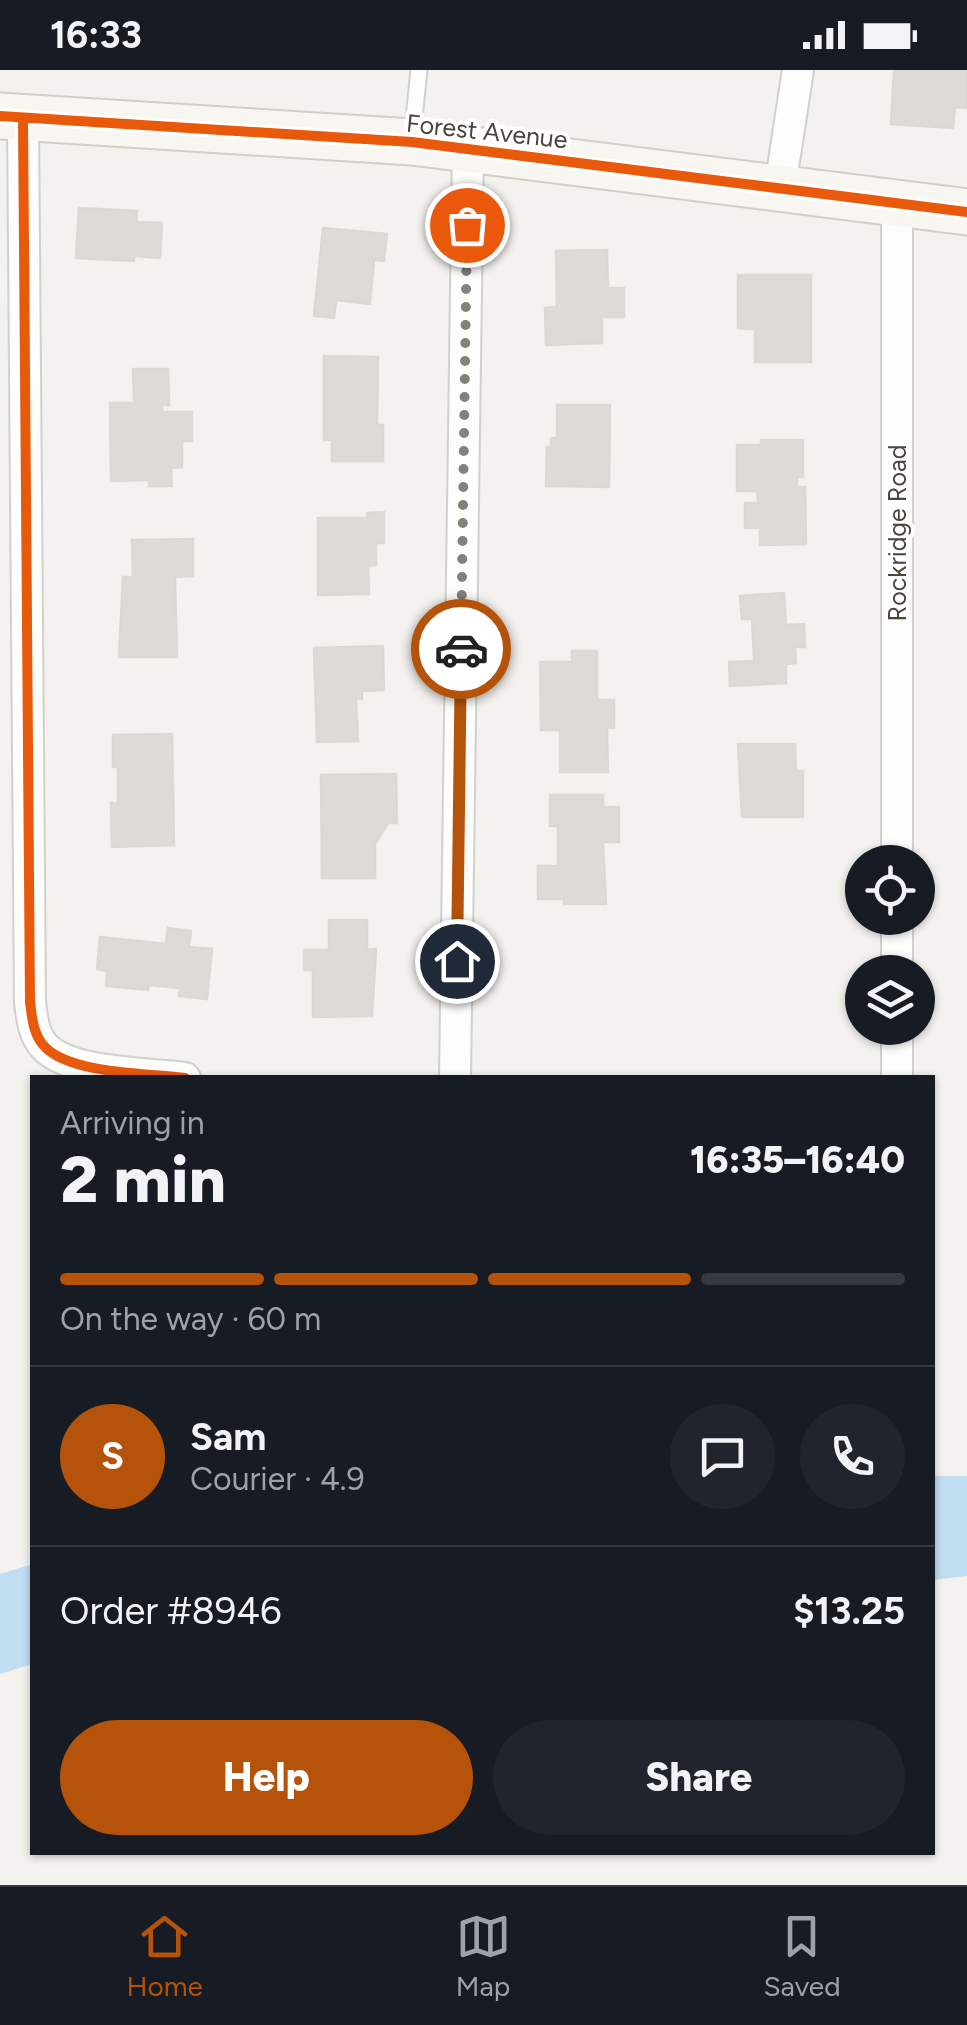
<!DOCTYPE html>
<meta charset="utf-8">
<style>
body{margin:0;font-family:Figtree,sans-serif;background:#20242c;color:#f1f3f6;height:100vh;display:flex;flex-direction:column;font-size:38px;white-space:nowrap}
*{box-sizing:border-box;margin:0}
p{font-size:32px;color:#9ea1a6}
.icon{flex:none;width:55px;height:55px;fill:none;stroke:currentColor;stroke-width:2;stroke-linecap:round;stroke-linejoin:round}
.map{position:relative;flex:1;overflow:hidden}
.panel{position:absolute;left:30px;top:1005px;width:905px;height:780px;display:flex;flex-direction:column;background:#171b24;border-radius:0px;box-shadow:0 2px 8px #0004}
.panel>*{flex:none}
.fabs{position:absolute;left:845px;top:775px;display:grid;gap:20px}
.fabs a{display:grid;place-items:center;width:90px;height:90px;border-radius:50%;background:#171b24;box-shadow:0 2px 8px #0004;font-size:50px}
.pin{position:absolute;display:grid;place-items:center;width:85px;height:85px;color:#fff;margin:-42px;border:5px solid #fff;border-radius:50%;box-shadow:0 2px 10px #0007}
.courier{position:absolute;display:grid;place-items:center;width:100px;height:100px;margin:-50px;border:8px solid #b45309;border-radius:50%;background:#fff;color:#222;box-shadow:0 2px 12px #0007}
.overview em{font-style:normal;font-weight:800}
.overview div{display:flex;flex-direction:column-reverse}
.overview{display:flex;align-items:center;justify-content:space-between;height:170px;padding:0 30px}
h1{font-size:65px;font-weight:800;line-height:75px}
.bar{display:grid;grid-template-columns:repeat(4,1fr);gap:15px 10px;align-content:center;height:120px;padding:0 30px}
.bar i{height:12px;border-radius:8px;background:#363941}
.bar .on{background:#b45309}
.bar p{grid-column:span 4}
.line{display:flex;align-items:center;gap:25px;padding:0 30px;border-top:2px solid #363941}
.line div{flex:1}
.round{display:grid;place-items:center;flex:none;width:105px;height:105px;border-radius:52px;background:#20242c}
.cta{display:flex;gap:20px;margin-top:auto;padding:20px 30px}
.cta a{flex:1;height:115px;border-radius:60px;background:#b45309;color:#fff;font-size:40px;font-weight:800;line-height:115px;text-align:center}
.cta a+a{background:#20242c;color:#f1f3f6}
.status{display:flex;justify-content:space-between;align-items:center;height:70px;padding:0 50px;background:#171b24;direction:ltr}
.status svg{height:28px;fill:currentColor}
.dock{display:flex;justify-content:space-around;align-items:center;height:140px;border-top:2px solid #363941;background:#171b24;font-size:28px;color:#9ea1a6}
.dock a{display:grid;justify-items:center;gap:5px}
.dock .on{color:#b45309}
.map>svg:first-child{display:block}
.water{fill:#c0ddf1}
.building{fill:#dedbd6;stroke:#dcd9d4;stroke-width:2.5}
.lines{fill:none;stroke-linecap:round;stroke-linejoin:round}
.lane-casing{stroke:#d2d0cb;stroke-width:19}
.street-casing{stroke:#d2d0cb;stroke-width:34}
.secondary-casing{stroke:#d3cfc5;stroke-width:49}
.lane{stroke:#fdfdfc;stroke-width:15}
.street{stroke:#fdfdfc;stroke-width:30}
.secondary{stroke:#f7f6f1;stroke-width:45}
.cycleway-casing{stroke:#fff;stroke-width:16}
.cycleway{stroke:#e8590c;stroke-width:10}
.done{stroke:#868178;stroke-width:10;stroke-dasharray:0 18}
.route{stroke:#b45309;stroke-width:12}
.labels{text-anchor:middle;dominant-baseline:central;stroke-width:8;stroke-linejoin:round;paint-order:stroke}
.street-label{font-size:25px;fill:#4b4439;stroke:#fff}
</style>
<div class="status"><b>16:33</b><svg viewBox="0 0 49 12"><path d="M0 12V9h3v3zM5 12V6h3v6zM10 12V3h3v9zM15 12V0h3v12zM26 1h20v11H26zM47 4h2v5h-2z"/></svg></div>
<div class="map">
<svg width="967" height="1815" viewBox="0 0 967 1815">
<rect width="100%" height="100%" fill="#f4f2ee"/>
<path class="water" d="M 932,1406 L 967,1406 L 967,1506 L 933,1510 Z
M 32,1494 L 32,1594 L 0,1604 L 0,1504 Z"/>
<path class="building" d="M 894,0 L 967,0 L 967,38 L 955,37 L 953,58 L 891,54 Z
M 79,138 L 137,141 L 136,152 L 162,153 L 160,188 L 134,186 L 134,191 L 76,188 Z
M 323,158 L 387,164 L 384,191 L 374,190 L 370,234 L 336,230 L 334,248 L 314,246 Z
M 607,180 L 608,218 L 624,218 L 624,247 L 602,247 L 602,273 L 546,275 L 545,238 L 557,237 L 556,181 Z
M 738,205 L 811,205 L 811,292 L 755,292 L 755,259 L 738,258 Z
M 324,286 L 378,287 L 377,355 L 383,355 L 383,391 L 332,391 L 332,370 L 324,370 Z
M 133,299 L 168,299 L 169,335 L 162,335 L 162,342 L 192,342 L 192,371 L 182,371 L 182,397 L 171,398 L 172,416 L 149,416 L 149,410 L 111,411 L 110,333 L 134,333 Z
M 557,335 L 610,335 L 609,417 L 546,416 L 547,377 L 551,377 L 551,368 L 557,368 Z
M 761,370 L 803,370 L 803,407 L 797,407 L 797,417 L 805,417 L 806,474 L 760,475 L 760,458 L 745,458 L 745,433 L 758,433 L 757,421 L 737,421 L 737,375 L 761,375 Z
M 384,442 L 384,473 L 376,473 L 376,495 L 368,496 L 369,524 L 318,525 L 318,448 L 367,448 L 367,443 Z
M 193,469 L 193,506 L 175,507 L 177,587 L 119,587 L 123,507 L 133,507 L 132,470 Z
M 784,523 L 786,555 L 804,554 L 805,577 L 795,577 L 796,593 L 786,594 L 786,613 L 730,616 L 729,592 L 754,591 L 752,549 L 742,549 L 740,526 Z
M 383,576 L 384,620 L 362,621 L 362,629 L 356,629 L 358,671 L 317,672 L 314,578 Z
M 572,581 L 597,581 L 597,630 L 614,630 L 614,658 L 607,658 L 608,702 L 560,702 L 560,660 L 541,660 L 540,592 L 572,592 Z
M 172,664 L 174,775 L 112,777 L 111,733 L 118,734 L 118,697 L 113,697 L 113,665 Z
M 738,674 L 795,674 L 796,701 L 803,701 L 803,747 L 742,747 Z
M 396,704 L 397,753 L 388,753 L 375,774 L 375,808 L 322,808 L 321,705 Z
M 550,725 L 603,725 L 603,737 L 619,737 L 619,772 L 603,772 L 606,834 L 564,834 L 564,829 L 538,829 L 538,796 L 558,796 L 558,756 L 550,756 Z
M 329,850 L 367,850 L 367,880 L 376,879 L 372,946 L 313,947 L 313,900 L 304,900 L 304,880 L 329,880 Z
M 168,858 L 191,861 L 189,877 L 212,879 L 207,929 L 179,926 L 180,918 L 149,915 L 148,920 L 106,916 L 107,901 L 97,899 L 100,867 L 166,874 Z"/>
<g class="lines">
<g class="lane-casing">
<path id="lane" d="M 412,68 L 419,0"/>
</g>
<g class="street-casing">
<path id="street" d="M 23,48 L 30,932 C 32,947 33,965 45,977 C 71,1004 148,1003 185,1008
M 780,117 L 798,0
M 897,792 L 897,133
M 897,902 L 897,848
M 455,1008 L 468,78
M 897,1008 L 897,958"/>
</g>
<g class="secondary-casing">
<path id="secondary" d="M 0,46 L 412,72 L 967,142"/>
</g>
<use href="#lane" class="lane"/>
<use href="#street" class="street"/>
<use href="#secondary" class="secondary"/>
<g class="cycleway-casing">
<path id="cycleway" d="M 0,46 L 412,72 L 967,142
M 23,48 L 30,932 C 32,947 33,965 45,977 C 71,1004 148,1003 185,1008"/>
</g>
<use href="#cycleway" class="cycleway"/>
</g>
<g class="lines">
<path class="done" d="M 461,579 L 467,155"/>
<path class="route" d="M 457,891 L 461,579"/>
</g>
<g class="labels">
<g class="street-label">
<text transform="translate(487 61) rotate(6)">Forest Avenue</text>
<text transform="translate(897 463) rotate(-90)">Rockridge Road</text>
</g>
</g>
</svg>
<div class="fabs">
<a><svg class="icon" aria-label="locate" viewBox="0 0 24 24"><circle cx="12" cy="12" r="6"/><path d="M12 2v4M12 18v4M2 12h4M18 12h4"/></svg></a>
<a><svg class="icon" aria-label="layers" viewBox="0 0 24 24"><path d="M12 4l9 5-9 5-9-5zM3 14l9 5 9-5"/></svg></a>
</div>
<div class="pin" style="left:467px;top:155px;background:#ea580c"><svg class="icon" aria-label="bag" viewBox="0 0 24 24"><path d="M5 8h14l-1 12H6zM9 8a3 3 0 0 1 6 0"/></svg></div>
<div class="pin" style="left:457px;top:891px;background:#1f2937"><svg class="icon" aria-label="home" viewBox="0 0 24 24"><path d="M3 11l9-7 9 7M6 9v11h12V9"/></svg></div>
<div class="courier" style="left:461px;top:579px"><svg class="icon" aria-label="car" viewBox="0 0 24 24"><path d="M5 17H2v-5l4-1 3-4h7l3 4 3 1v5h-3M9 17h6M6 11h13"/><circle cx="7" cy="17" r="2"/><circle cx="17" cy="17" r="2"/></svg></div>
<section class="panel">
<div class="overview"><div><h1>2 min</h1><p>Arriving in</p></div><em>16:35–16:40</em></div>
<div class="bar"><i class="on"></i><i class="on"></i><i class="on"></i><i></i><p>On the way · 60 m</p></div>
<div class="line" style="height:180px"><b class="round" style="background:#b45309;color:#fff">S</b><div><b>Sam</b><p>Courier · 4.9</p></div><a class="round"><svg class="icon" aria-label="chat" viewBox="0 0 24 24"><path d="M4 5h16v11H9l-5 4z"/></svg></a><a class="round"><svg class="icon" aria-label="phone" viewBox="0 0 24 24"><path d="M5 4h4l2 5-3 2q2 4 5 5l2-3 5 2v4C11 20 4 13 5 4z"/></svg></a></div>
<div class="line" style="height:130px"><div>Order #8946</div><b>$13.25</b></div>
<div class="cta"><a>Help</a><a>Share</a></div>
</section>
</div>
<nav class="dock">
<a class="on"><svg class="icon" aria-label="home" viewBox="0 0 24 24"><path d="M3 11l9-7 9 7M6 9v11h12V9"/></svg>Home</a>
<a><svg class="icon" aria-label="map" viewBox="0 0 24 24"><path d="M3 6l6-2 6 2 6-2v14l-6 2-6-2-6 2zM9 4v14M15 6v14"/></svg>Map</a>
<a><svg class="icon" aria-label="saved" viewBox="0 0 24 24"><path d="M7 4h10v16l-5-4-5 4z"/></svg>Saved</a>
</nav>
